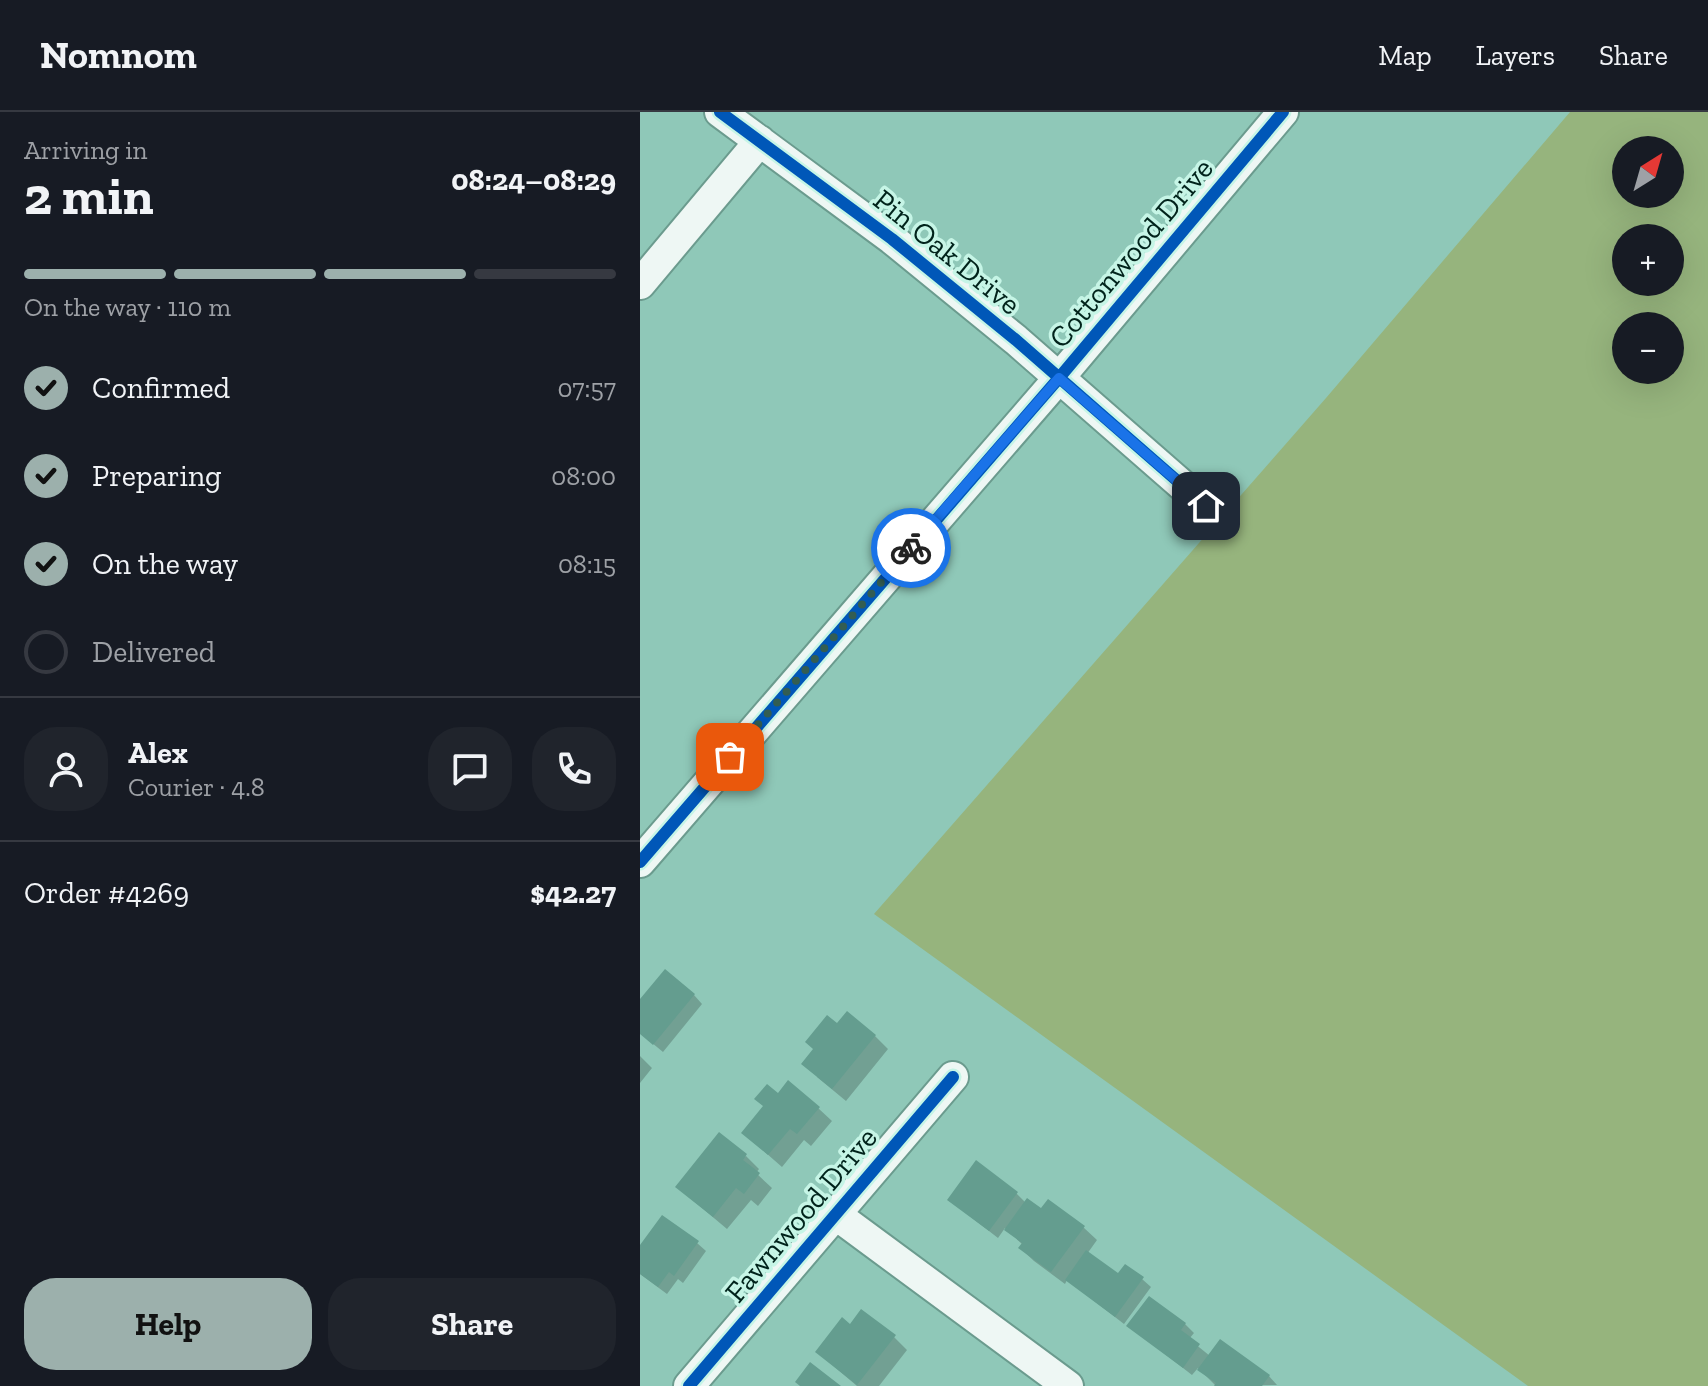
<!DOCTYPE html>
<meta charset="utf-8">
<style>
body{margin:0;font-family:"Zilla Slab",serif;background:#20242c;color:#f1f3f6;height:100vh;display:flex;flex-direction:column;font-size:30px;white-space:nowrap}
*{box-sizing:border-box;margin:0}
p{font-size:26px;color:#9ea1a6}
.icon{flex:none;width:44px;height:44px;fill:none;stroke:currentColor;stroke-width:2;stroke-linecap:round;stroke-linejoin:round}
.map{position:relative;flex:1;overflow:hidden}
.sheet{display:flex;flex-direction:column;background:#171b24;width:640px}
.sheet>*{flex:none}
.needle{width:52px;rotate:37deg}
.tools{position:absolute;left:972px;top:24px;display:grid;gap:16px}
.tools a{display:grid;place-items:center;width:72px;height:72px;border-radius:50%;background:#171b24;box-shadow:0 8px 32px #0002;font-size:40px}
.pin{position:absolute;display:grid;place-items:center;width:68px;height:68px;color:#fff;margin:-34px;border-radius:16px;box-shadow:0 4px 12px #0006}
.courier{position:absolute;display:grid;place-items:center;width:80px;height:80px;margin:-40px;border:6px solid #1a73e8;border-radius:50%;background:#fff;color:#222;box-shadow:0 2px 10px #0007}
.headline em{font-style:normal;font-weight:700}
.headline div{display:flex;flex-direction:column-reverse}
.headline{display:flex;align-items:center;justify-content:space-between;height:136px;padding:0 24px}
h1{font-size:52px;font-weight:700;line-height:60px}
.bar{display:grid;grid-template-columns:repeat(4,1fr);gap:12px 8px;align-content:center;height:96px;padding:0 24px}
.bar i{height:10px;border-radius:6px;background:#363941}
.bar .active{background:#9cb0ac}
.bar p{grid-column:span 4}
.line{display:flex;align-items:center;gap:20px;padding:0 24px;border-top:2px solid #363941}
.line div{flex:1}
.round{display:grid;place-items:center;flex:none;width:84px;height:84px;border-radius:32px;background:#20242c}
ol{padding:0 24px;list-style:none}
li{display:flex;align-items:center;gap:24px;height:88px}
li p{margin-inline-start:auto}
li .icon{padding:8px;border-radius:50%;background:#9cb0ac;color:#111;stroke-width:4}
li:last-child{color:#9ea1a6}
li i{width:44px;height:44px;border:4px solid #363941;border-radius:50%}
.primary-button{display:flex;gap:16px;margin-top:auto;padding:16px 24px}
.primary-button a{flex:1;height:92px;border-radius:32px;background:#9cb0ac;color:#111;font-size:32px;font-weight:700;line-height:92px;text-align:center}
.primary-button a+a{background:#20242c;color:#f1f3f6}
header{display:flex;align-items:center;gap:48px;box-sizing:border-box;height:112px;padding:0 40px;background:#171b24;border-bottom:2px solid #363941}
header strong{font-size:38px}
nav{display:flex;gap:44px;margin-inline-start:auto;font-size:28px}
main{display:flex;flex:1;min-height:0}
.map>svg:first-child{display:block}
.green{fill:#96b47d;fill-rule:evenodd}
.shadow{fill:#0003}
.building{fill:#649d8f}
.lines{fill:none;stroke-linecap:round;stroke-linejoin:round}
.street-casing{stroke:#6b9b8e;stroke-width:34}
.street{stroke:#eef7f4;stroke-width:30}
.cycleway-casing{stroke:#c6f5e6;stroke-width:17}
.cycleway{stroke:#0057b8;stroke-width:12}
.done{stroke:#335d52;stroke-width:8;stroke-dasharray:0 14.4}
.route{stroke:#1a73e8;stroke-width:10}
.labels{text-anchor:middle;dominant-baseline:central;stroke-width:7;stroke-linejoin:round;paint-order:stroke}
.street-label{font-size:30px;fill:#01231b;stroke:#c6f5e6}
</style>
<header>
<strong>Nomnom</strong>
<nav><a>Map</a><a>Layers</a><a>Share</a></nav>
</header>
<main>
<section class="sheet">
<div class="headline"><div><h1>2 min</h1><p>Arriving in</p></div><em>08:24–08:29</em></div>
<div class="bar"><i class="active"></i><i class="active"></i><i class="active"></i><i></i><p>On the way · 110 m</p></div>
<ol>
<li><svg class="icon" aria-label="check" viewBox="0 0 24 24"><path d="M5 12l5 5 9-10"/></svg>Confirmed<p>07:57</p></li>
<li><svg class="icon" aria-label="check" viewBox="0 0 24 24"><path d="M5 12l5 5 9-10"/></svg>Preparing<p>08:00</p></li>
<li><svg class="icon" aria-label="check" viewBox="0 0 24 24"><path d="M5 12l5 5 9-10"/></svg>On the way<p>08:15</p></li>
<li><i></i>Delivered</li>
</ol>
<div class="line" style="height:144px"><a class="round"><svg class="icon" aria-label="person" viewBox="0 0 24 24"><circle cx="12" cy="8" r="4"/><path d="M4 21q1-7 8-7t8 7"/></svg></a><div><b>Alex</b><p>Courier · 4.8</p></div><a class="round"><svg class="icon" aria-label="chat" viewBox="0 0 24 24"><path d="M4 5h16v11H9l-5 4z"/></svg></a><a class="round"><svg class="icon" aria-label="phone" viewBox="0 0 24 24"><path d="M5 4h4l2 5-3 2q2 4 5 5l2-3 5 2v4C11 20 4 13 5 4z"/></svg></a></div>
<div class="line" style="height:104px"><div>Order #4269</div><b>$42.27</b></div>
<div class="primary-button"><a>Help</a><a>Share</a></div>
</section>
<div class="map">
<svg width="1068" height="1274" viewBox="0 0 1068 1274">
<rect width="100%" height="100%" fill="#8fc8b8"/>
<path class="green" d="M 930,0 L 1068,0 L 1068,1274 L 888,1274 L 234,802 L 686,286 ZM 986,38 L 1030,38 L 1030,82 L 986,82 ZM 986,126 L 1030,126 L 1030,170 L 986,170 ZM 986,214 L 1030,214 L 1030,258 L 986,258 Z"/>
<path class="shadow" d="M 54,883 L 62,892 L 23,940 L 0,921 L 0,890 Z
M 197,914 L 235,924 L 248,937 L 206,989 L 177,965 L 175,937 Z
M 0,944 L 12,956 L 0,971 Z
M 138,983 L 178,996 L 192,1009 L 171,1034 L 164,1028 L 142,1055 L 103,1021 Z
M 106,1044 L 119,1057 L 116,1061 L 132,1076 L 118,1094 L 111,1088 L 87,1117 L 37,1075 Z
M 376,1081 L 386,1091 L 402,1099 L 443,1115 L 457,1128 L 447,1142 L 478,1164 L 502,1167 L 511,1175 L 484,1212 L 427,1168 L 425,1172 L 394,1149 L 380,1136 L 383,1133 L 365,1116 L 358,1126 L 309,1088 Z
M 57,1131 L 66,1139 L 43,1171 L 38,1167 L 27,1182 L 0,1162 L 0,1137 Z
M 509,1186 L 545,1212 L 554,1221 L 549,1227 L 570,1244 L 629,1264 L 637,1273 L 576,1274 L 558,1256 L 552,1263 L 489,1214 Z
M 254,1225 L 267,1238 L 239,1274 L 217,1274 L 177,1240 Z"/>
<path class="building" d="M 25,857 L 55,882 L 13,933 L 0,922 L 0,887 Z
M 207,899 L 236,923 L 192,977 L 161,952 L 173,937 L 165,930 L 187,903 L 197,911 Z
M 148,968 L 180,995 L 157,1022 L 150,1017 L 128,1043 L 101,1021 L 123,994 L 114,987 L 127,972 L 138,981 Z
M 79,1020 L 107,1042 L 103,1048 L 120,1061 L 104,1082 L 96,1076 L 73,1105 L 35,1075 Z
M 336,1048 L 378,1080 L 349,1119 L 307,1088 Z
M 387,1086 L 401,1096 L 408,1087 L 445,1114 L 411,1160 L 378,1136 L 382,1131 L 364,1118 Z
M 22,1103 L 59,1129 L 34,1164 L 29,1160 L 18,1175 L 0,1162 L 0,1133 Z
M 446,1138 L 478,1161 L 485,1152 L 504,1165 L 475,1205 L 425,1168 Z
M 509,1184 L 546,1211 L 541,1218 L 560,1232 L 543,1256 L 486,1214 Z
M 221,1197 L 256,1223 L 217,1273 L 175,1240 L 202,1205 L 210,1212 Z
M 580,1227 L 630,1263 L 622,1274 L 574,1274 L 576,1271 L 557,1258 Z
M 170,1250 L 201,1274 L 160,1274 L 155,1270 Z"/>
<g class="lines">
<g class="street-casing">
<path id="street" d="M 80,0 L 252,127 L 376,228 L 566,394
M 0,172 L 120,29
M 0,750 L 419,266 L 643,0
M 195,1102 L 428,1274
M 49,1274 L 313,965"/>
</g>
<use href="#street" class="street"/>
<g class="cycleway-casing">
<path id="cycleway" d="M 80,0 L 252,127 L 376,228 L 566,394
M 0,750 L 419,266 L 643,0
M 49,1274 L 313,965"/>
</g>
<use href="#cycleway" class="cycleway"/>
</g>
<g class="lines">
<path class="done" d="M 90,645 L 271,436"/>
<path class="route" d="M 271,436 L 419,266 L 566,394"/>
</g>
<g class="labels">
<g class="street-label">
<text transform="translate(307 140) rotate(39)">Pin Oak Drive</text>
<text transform="translate(491 141) rotate(-50)">Cottonwood Drive</text>
<text transform="translate(161 1103) rotate(-50)">Fawnwood Drive</text>
</g>
</g>
</svg>
<div class="tools">
<a><svg class="needle" viewBox="-14 -14 28 28"><path d="M0-13l5 13h-10z" fill="#e53935"/><path d="M0 13l5-13h-10z" fill="#9ea1a6"/></svg></a>
<a>+</a>
<a>−</a>
</div>
<div class="pin" style="left:90px;top:645px;background:#ea580c"><svg class="icon" aria-label="bag" viewBox="0 0 24 24"><path d="M5 8h14l-1 12H6zM9 8a3 3 0 0 1 6 0"/></svg></div>
<div class="pin" style="left:566px;top:394px;background:#1f2937"><svg class="icon" aria-label="home" viewBox="0 0 24 24"><path d="M3 11l9-7 9 7M6 9v11h12V9"/></svg></div>
<div class="courier" style="left:271px;top:436px"><svg class="icon" aria-label="bike" viewBox="0 0 24 24"><circle cx="6" cy="16" r="4"/><circle cx="18" cy="16" r="4"/><path d="M6 16l4-8h5l3 8M10 8l3 8H6M13 5h3"/></svg></div>
</div>
</main>
